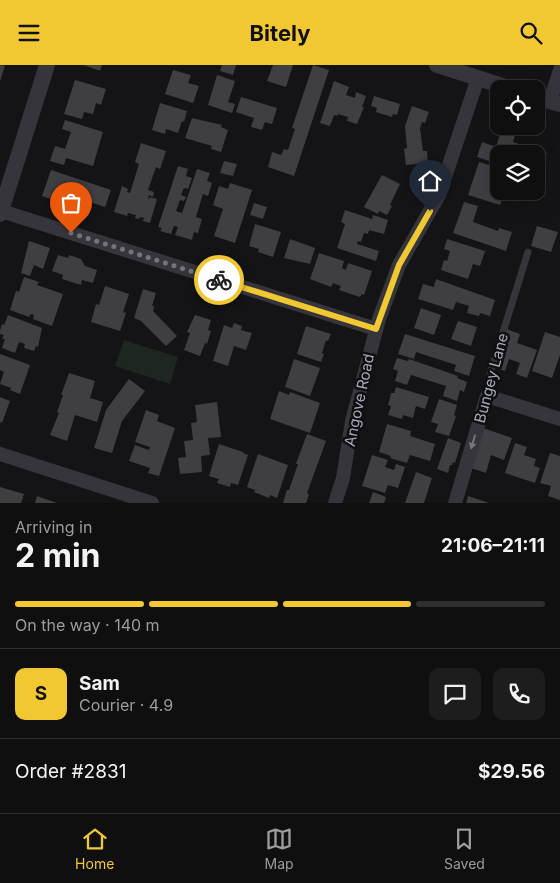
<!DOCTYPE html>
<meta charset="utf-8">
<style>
body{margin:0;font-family:Inter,sans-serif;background:#1d1d1e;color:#f1f3f6;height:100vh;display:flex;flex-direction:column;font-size:19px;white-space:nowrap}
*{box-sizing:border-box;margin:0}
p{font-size:16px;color:#9b9c9f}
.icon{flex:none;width:28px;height:28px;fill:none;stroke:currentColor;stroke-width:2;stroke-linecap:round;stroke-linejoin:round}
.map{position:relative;height:438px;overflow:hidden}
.sheet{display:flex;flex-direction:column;background:#0f0f10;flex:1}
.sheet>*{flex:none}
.fabs{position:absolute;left:490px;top:15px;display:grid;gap:10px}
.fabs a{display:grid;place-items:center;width:55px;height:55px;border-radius:10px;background:#0f0f10;box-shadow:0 5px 20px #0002,0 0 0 1px #2f2f30;font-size:25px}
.pin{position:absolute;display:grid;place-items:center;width:42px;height:42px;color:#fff;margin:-51px -21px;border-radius:50% 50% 50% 0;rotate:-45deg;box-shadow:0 0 5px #0007}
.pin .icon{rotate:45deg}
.courier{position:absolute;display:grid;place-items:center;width:50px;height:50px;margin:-25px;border:4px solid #f1c831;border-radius:50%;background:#fff;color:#222;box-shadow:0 1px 6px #0007}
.head em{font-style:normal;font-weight:700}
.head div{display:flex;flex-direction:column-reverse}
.head{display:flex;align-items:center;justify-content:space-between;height:85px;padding:0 15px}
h1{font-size:32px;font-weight:700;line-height:38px}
.bar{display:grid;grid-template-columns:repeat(4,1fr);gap:8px 5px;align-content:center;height:60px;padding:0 15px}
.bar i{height:6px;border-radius:4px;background:#2f2f30}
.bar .selected{background:#f1c831}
.bar p{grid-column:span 4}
.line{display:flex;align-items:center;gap:12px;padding:0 15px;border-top:1px solid #2f2f30}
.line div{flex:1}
.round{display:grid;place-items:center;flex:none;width:52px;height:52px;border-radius:10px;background:#1d1d1e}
header{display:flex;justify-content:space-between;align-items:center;height:65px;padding:0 15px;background:#f1c831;color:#111;font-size:22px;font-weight:700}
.dock{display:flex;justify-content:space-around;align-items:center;height:70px;border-top:1px solid #2f2f30;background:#0f0f10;font-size:14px;color:#9b9c9f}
.dock a{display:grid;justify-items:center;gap:2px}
.dock .selected{color:#f1c831}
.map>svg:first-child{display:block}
.green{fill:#1e2620}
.building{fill:#3e3e43}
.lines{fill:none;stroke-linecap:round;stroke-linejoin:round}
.service{stroke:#35353b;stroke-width:7}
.minor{stroke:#35353b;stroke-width:14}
.tertiary{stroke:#35353b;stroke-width:16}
.oneway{fill:#73757f}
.done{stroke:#73757e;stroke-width:5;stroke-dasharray:0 9}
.route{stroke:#f1c831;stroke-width:6}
.labels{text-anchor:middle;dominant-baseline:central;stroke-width:5;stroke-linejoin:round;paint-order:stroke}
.street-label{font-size:15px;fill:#a6a9b6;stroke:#0f0f11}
</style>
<header><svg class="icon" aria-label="menu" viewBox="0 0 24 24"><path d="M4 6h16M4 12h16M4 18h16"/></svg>Bitely<svg class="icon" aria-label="search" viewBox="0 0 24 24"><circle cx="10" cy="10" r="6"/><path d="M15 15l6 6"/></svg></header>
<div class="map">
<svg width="560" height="438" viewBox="0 0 560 438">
<rect width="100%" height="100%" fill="#141416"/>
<path class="green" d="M 124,275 L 178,292 L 170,319 L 115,301 Z"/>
<path class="building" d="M 0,0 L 5,1 L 0,16 Z
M 84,0 L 102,0 L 100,6 Z
M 222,0 L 236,0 L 233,10 L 220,6 Z
M 273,0 L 293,0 L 286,22 L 267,16 Z
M 313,0 L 329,5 L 294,111 L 268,102 L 272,87 L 281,90 L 284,84 L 288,85 L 295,64 L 292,63 Z
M 173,5 L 191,10 L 188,18 L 199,21 L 193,38 L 165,29 Z
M 217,10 L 235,16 L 228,37 L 235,39 L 232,48 L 208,40 Z
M 75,15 L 106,24 L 101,40 L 96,38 L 93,49 L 84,47 L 82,54 L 64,49 Z
M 334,16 L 349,22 L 346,30 L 355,33 L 356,27 L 366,31 L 362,42 L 364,42 L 357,59 L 347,56 L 348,52 L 338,49 L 337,51 L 334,50 L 330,61 L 320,58 Z
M 374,31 L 400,39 L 397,50 L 393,49 L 392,52 L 376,47 L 377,43 L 371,41 Z
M 241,32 L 277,43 L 272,59 L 265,57 L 262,65 L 251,62 L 254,53 L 236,47 Z
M 160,38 L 187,46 L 184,57 L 182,56 L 178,68 L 166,64 L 165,69 L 152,65 Z
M 412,41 L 429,47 L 425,58 L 422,57 L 420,63 L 423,86 L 427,86 L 428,98 L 406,100 L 404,84 L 407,83 L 405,61 Z
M 192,53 L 222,60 L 221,62 L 228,65 L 221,87 L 211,84 L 212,81 L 185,73 Z
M 65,55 L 103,67 L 93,101 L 66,93 L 64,100 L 50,96 L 55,81 L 65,84 L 71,67 L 62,64 Z
M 501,66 L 515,70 L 513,77 L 547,88 L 541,105 L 536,104 L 536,89 L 499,89 L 499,99 L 477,92 L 482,77 L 496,82 Z
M 141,78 L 166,86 L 160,104 L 156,102 L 148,125 L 154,127 L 153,132 L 149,130 L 148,134 L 149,134 L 150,132 L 157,134 L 150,158 L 143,156 L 144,153 L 140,152 L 139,154 L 135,153 L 136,150 L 128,148 L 127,151 L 114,147 L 122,121 L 128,124 L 127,127 L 130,128 L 139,99 L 135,97 Z
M 224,96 L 237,99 L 233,111 L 220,108 Z
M 479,97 L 498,103 L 492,122 L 499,124 L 499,126 L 505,126 L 500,140 L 468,130 Z
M 178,101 L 188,104 L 186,111 L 192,113 L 188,124 L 184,123 L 181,130 L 186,132 L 184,136 L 180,135 L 176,146 L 182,148 L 197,104 L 210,108 L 207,116 L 212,118 L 208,131 L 203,129 L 196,152 L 202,154 L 198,168 L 194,167 L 192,175 L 175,170 L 178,162 L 174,161 L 171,169 L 160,166 L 162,163 L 158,162 Z
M 51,105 L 111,125 L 105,142 L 65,129 L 62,138 L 42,131 Z
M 382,110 L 400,119 L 390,140 L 392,141 L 387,150 L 379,146 L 378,149 L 364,142 Z
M 230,118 L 252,125 L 235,178 L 214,171 L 223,144 L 213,140 L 219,121 L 228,124 Z
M 464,137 L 478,141 L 473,157 L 498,166 L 499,163 L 512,167 L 506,186 L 453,168 Z
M 254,138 L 267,142 L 263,154 L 250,150 Z
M 345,145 L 372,154 L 373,150 L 388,155 L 384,169 L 369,165 L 368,169 L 364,168 L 361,177 L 358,176 L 357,179 L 379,186 L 376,196 L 337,183 L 345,159 L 341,157 Z
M 255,159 L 281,167 L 273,192 L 258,187 L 259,184 L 249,181 Z
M 537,161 L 558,167 L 551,187 L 531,181 Z
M 290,174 L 315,183 L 310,199 L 284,193 Z
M 447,174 L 485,186 L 480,201 L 473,199 L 468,214 L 441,205 L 444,195 L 447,196 L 450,186 L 444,184 Z
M 29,176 L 50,183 L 43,204 L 34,200 L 30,211 L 21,208 Z
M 319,188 L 344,196 L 342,203 L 346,205 L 348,198 L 372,206 L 364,230 L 362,229 L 360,232 L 339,225 L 341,221 L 333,218 L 331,222 L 310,214 Z
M 58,190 L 68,193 L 69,190 L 81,194 L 85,201 L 97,205 L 93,218 L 82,215 L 81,220 L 62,214 L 63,210 L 52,206 Z
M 24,212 L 39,217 L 37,220 L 63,229 L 52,261 L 33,254 L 34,250 L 31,249 L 29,252 L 10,245 L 16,226 L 19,227 Z
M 436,214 L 495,235 L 490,251 L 480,248 L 479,251 L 467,248 L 469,241 L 456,237 L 453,245 L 418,234 L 423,219 L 434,222 Z
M 105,221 L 129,229 L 123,247 L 126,248 L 120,266 L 91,257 L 96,239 L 99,240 Z
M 143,224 L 156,228 L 152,241 L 154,241 L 153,246 L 177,271 L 166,281 L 141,256 L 134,253 Z
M 421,243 L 441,250 L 434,270 L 414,263 Z
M 8,250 L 42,263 L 38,282 L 36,281 L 34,286 L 24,283 L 25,279 L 19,277 L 15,288 L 2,283 L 5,274 L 2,274 L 4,270 L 0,269 L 0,266 L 2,259 L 4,260 Z
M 195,250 L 211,255 L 208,265 L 211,266 L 207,279 L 205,278 L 200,291 L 184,285 L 190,268 L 187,267 Z
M 458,256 L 477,262 L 471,281 L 451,274 Z
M 234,258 L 242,261 L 241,265 L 252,268 L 246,285 L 234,281 L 228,301 L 213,296 L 224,260 L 232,263 Z
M 306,261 L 331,269 L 328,276 L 326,275 L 322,288 L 324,289 L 321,297 L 297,289 Z
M 507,264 L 520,269 L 517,278 L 537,285 L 527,313 L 516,309 L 520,298 L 509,294 L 505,306 L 493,302 Z
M 545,267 L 560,272 L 560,290 L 552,313 L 532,306 Z
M 405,269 L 475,291 L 469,311 L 454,306 L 456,300 L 416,287 L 414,294 L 398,289 Z
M 0,289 L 30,300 L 20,329 L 10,325 L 11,323 L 0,319 L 4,307 L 0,305 Z
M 397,293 L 408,296 L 409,294 L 458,311 L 457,313 L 467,317 L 464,327 L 460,325 L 457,336 L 443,331 L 446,321 L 411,310 L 407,320 L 395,316 L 398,306 L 393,304 Z
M 294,294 L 320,303 L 310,331 L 285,322 Z
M 69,308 L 95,316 L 90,333 L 103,337 L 97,357 L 75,350 L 67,376 L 50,370 L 59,348 L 57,347 L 63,330 L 61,330 Z
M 129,314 L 145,326 L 122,356 L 112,388 L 94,383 L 106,345 Z
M 396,322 L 429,332 L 425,344 L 416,341 L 413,353 L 403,350 L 402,354 L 388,350 L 391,341 L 388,340 L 391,328 L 394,328 Z
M 279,326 L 289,330 L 290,327 L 320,338 L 310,368 L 270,354 Z
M 0,332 L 10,336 L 2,358 L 0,357 Z
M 439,334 L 457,340 L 454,350 L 456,351 L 449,371 L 435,367 L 438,359 L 431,357 Z
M 217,337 L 221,372 L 208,373 L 210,390 L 201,391 L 202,407 L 180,409 L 178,393 L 186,392 L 184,376 L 193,375 L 191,358 L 197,357 L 195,340 Z
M 146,345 L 159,350 L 157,356 L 175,363 L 159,411 L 148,408 L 150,403 L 129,396 L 135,380 L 149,385 L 150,382 L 135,377 Z
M 387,359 L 411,366 L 410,371 L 435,379 L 430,396 L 410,390 L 407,398 L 390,393 L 391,391 L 379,387 Z
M 483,363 L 512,373 L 504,395 L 491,390 L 486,408 L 471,403 Z
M 307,369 L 326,376 L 307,428 L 309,429 L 306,438 L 283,438 L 287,425 L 289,425 L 298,399 L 296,399 Z
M 448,373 L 461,378 L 455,398 L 453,397 L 452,400 L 450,400 L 448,408 L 437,404 Z
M 515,378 L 527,382 L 524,390 L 536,394 L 534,401 L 540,403 L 535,418 L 505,408 Z
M 219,379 L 243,387 L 243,388 L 248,390 L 238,420 L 231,418 L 230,422 L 217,418 L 219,414 L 209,411 Z
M 550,388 L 560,391 L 560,435 L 548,431 L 551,421 L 540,418 Z
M 258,389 L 288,400 L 277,433 L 270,430 L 269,433 L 254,427 L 255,425 L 247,422 Z
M 372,390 L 388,395 L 385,402 L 394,405 L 396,399 L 405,402 L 398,423 L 388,420 L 385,428 L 362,421 Z
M 416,407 L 432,413 L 424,438 L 405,438 Z
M 0,422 L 24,429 L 21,438 L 0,438 Z
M 373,427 L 386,432 L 384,438 L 369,438 Z
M 37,431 L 57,438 L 35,438 Z
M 468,431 L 489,438 L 466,438 Z"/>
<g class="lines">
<path class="service" d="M 487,331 L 490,309 L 528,187"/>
<path class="minor" d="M 550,36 L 560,5
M 1,146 L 376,264
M 0,389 L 152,438
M 335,438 L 343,413 L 352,356 L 379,254 L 399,200 L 439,130 L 478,13
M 455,438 L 487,331 L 560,354"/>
<path class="tertiary" d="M 437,0 L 512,24
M 536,32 L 560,39
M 0,149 L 47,0"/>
</g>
<defs><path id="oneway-solid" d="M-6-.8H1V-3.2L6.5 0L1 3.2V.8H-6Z" transform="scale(1.25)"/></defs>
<use class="oneway" href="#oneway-solid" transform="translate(473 377) rotate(107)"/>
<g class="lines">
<path class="done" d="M 71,168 L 219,215"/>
<path class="route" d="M 219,215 L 376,264 L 399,200 L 430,146"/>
</g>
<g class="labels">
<g class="street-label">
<text transform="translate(491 313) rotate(-75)">Bungey Lane</text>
<text transform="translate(359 335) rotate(-78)">Angove Road</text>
</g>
</g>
</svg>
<div class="fabs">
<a><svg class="icon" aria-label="locate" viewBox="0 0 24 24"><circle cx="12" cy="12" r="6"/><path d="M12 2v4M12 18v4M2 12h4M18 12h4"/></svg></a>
<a><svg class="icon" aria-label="layers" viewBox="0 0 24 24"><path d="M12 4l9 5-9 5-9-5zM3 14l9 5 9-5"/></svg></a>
</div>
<div class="pin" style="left:71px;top:168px;background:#ea580c"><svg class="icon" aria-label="bag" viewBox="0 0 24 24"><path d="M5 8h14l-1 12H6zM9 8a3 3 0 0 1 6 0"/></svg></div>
<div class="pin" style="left:430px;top:146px;background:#1f2937"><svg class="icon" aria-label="home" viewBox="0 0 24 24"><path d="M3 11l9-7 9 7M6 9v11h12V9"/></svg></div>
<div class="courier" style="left:219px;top:215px"><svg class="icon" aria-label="bike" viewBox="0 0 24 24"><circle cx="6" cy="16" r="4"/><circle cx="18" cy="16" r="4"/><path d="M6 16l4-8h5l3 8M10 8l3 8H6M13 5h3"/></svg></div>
</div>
<section class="sheet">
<div class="head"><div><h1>2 min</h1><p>Arriving in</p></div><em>21:06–21:11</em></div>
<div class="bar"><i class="selected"></i><i class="selected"></i><i class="selected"></i><i></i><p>On the way · 140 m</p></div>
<div class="line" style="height:90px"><b class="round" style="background:#f1c831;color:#111">S</b><div><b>Sam</b><p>Courier · 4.9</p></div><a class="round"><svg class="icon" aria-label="chat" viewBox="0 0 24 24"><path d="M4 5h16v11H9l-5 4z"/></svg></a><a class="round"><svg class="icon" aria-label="phone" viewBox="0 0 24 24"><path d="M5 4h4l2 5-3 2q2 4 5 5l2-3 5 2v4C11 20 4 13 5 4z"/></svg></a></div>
<div class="line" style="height:65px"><div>Order #2831</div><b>$29.56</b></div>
</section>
<nav class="dock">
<a class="selected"><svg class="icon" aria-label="home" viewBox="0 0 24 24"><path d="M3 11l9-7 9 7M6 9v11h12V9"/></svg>Home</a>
<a><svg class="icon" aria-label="map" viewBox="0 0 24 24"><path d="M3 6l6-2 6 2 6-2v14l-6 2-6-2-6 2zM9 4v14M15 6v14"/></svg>Map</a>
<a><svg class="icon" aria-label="saved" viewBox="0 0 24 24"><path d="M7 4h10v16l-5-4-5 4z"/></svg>Saved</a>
</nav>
